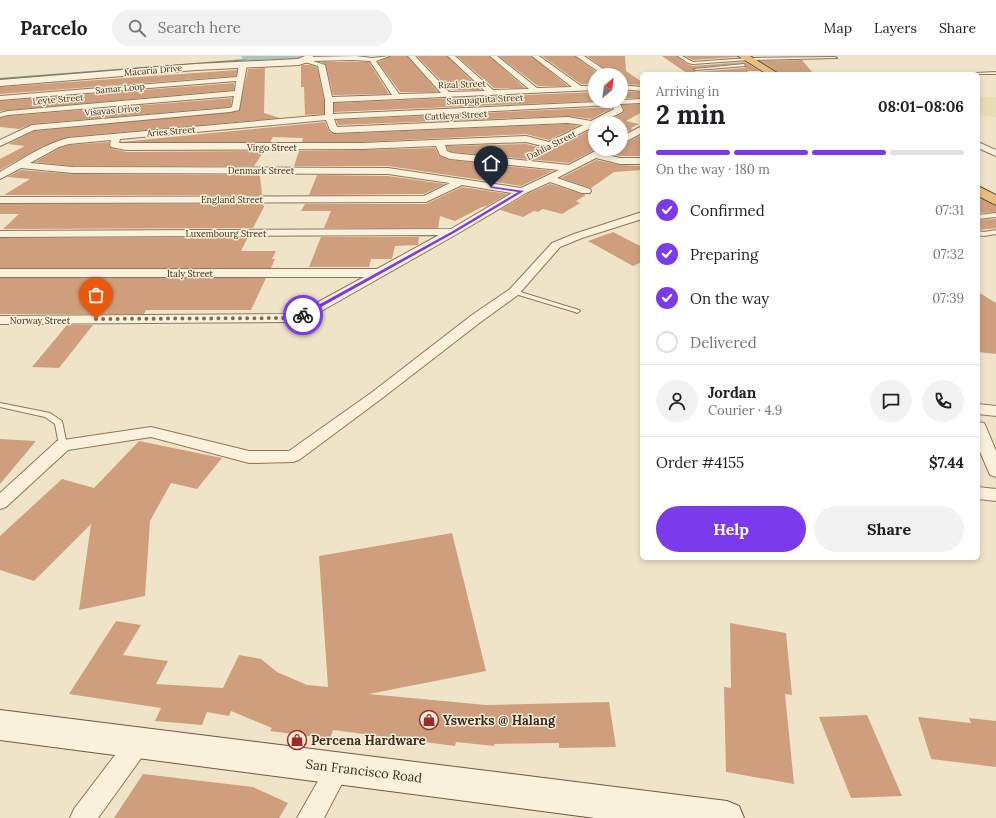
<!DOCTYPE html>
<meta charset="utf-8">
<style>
body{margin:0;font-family:Lora,serif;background:#f2f2f2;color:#202124;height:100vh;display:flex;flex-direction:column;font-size:15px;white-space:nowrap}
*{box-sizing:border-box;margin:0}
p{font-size:13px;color:#757577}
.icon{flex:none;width:22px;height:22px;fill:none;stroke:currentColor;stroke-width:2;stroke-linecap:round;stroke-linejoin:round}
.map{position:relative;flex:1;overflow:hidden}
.panel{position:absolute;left:640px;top:16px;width:340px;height:488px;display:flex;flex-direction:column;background:#fff;border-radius:6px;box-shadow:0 2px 6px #0003}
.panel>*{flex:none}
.needle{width:26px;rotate:29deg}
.fabs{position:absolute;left:588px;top:12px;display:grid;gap:8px}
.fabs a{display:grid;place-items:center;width:40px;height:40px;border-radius:50%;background:#fff;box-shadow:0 2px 6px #0003;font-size:20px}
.pin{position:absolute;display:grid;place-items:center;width:34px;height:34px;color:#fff;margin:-41px -17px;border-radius:50% 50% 50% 0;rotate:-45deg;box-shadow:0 0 4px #0007}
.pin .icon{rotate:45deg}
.courier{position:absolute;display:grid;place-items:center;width:40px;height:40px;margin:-20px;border:3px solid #7c3aed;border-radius:50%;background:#fff;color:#222;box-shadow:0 1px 5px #0007}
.headline em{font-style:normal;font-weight:800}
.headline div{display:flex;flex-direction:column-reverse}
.headline{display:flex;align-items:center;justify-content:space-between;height:68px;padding:0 16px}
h1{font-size:26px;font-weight:800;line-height:30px}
.bar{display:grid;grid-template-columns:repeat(4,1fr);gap:6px 4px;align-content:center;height:48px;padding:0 16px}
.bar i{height:5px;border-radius:3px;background:#e0e0e0}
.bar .active{background:#7c3aed}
.bar p{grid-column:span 4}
.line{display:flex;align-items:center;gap:10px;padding:0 16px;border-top:1px solid #e0e0e0}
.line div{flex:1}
.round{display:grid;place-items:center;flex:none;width:42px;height:42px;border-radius:21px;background:#f2f2f2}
ol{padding:0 16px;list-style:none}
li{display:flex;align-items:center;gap:12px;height:44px}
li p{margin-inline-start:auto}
li .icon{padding:4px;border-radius:50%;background:#7c3aed;color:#fff;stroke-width:4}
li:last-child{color:#757577}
li i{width:22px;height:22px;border:2px solid #e0e0e0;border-radius:50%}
.primary-button{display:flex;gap:8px;margin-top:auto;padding:8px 16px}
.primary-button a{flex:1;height:46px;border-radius:24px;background:#7c3aed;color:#fff;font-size:16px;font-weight:800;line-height:46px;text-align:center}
.primary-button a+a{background:#f2f2f2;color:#202124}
header{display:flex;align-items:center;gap:24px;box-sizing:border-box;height:56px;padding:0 20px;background:#fff;border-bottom:1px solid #e0e0e0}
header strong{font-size:19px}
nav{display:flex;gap:22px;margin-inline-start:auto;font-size:14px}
.search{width:280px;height:36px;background:#f2f2f2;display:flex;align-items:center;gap:10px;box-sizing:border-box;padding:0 14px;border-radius:22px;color:#757577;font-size:15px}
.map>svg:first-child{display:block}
.farmland{fill:#e6deb5}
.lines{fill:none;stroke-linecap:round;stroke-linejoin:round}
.stream{fill:#6f938a;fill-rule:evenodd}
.river{fill:#a9c4bc;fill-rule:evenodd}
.building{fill:#cf9f7d;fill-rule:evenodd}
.service-casing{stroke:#8d765c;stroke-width:2}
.minor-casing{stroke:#8d765c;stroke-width:2}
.tertiary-casing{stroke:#8d765c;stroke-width:2}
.secondary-casing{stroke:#6f573f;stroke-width:2}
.trunk-casing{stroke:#5b4430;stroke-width:2}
.service{fill:#faf1dc;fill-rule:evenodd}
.minor{fill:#faf1dc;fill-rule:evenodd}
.tertiary{fill:#faf1dc;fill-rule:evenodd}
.secondary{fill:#faf1dc;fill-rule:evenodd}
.trunk{fill:#eabe7c;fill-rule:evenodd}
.route{fill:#7c3aed}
.done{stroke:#7c6e5b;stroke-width:4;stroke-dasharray:0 7.2}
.labels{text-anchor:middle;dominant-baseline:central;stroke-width:3;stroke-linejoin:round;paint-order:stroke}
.far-street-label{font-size:9px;fill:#3d2e20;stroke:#f7eed8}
.near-poi-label{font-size:13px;font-weight:bold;fill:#3d2e20;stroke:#f7eed8;text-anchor:start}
.near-street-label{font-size:13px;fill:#3d2e20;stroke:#f7eed8}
</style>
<header>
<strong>Parcelo</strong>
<div class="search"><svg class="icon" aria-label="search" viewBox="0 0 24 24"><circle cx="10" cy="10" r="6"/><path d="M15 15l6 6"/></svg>Search here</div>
<nav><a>Map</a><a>Layers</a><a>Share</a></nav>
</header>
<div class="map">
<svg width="996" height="762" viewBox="0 0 996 762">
<rect width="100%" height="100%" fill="#f0e4c8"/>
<path class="farmland" d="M 978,41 L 996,41 L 996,61 L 978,59 Z"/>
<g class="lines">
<path class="stream" d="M 285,0 L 286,1 L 0,24 L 0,22 Z"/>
<path class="river" d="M 241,0 L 313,0 L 311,3 C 291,8 263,8 243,3 Z"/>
</g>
<path class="building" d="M 392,0 L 407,0 L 438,36 L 400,36 L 378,6 Z
M 417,0 L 447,0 L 481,34 L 450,34 Z
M 457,0 L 489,0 L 525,32 L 494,32 Z
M 499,0 L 531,0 L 568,30 L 538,30 Z
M 542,0 L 575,0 L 600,19 L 595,19 L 595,28 L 581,28 Z
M 587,0 L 625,0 L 626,15 L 642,26 L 642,29 L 621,28 L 621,19 L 613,19 Z
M 662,0 L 677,0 L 687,8 L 693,10 L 745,6 L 760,15 L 747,15 L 752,18 L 688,18 ZM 744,7 L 746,9 L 745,12 L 696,16 L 693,13 L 694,12 Z
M 685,0 L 737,0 L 737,1 L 693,4 Z
M 802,4 L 812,16 L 778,16 L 761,5 Z
M 322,6 L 369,6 L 389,38 L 333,39 L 326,9 Z
M 303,9 L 310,9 L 317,11 L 324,44 L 324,58 L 305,59 L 304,31 L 301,31 L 301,10 Z
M 265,12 L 264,57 L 280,62 L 68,81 L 41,91 L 0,114 L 0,103 L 25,90 L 8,88 L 34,75 L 239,55 L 248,13 Z
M 237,14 L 236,20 L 0,38 L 0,31 Z
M 234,27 L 234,34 L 0,55 L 0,45 Z
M 621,35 L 642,36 L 642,42 L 621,42 Z
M 595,36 L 595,45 L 334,56 L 334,47 Z
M 232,42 L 231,50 L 229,51 L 32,68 L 19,73 L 0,71 L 0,62 L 8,60 Z
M 642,48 L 642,56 L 626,65 L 639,68 L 631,72 L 633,73 L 621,79 L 621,67 L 603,67 L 623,57 L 624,53 L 622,49 Z
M 611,51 L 612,52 L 591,63 L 568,60 L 338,69 L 336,64 Z
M 325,66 L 329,75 L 334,78 L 568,68 L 578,70 L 549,84 L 526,78 L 362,86 L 302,86 L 303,82 L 273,81 L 270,86 L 121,86 Z
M 595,72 L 596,93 L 569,107 L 452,96 L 448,94 L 447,90 L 526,88 L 538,91 L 536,94 L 543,97 Z
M 642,79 L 642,100 L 620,100 L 607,97 L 612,93 L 621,93 L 621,89 Z
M 109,86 L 109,90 L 111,92 L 126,96 L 264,95 L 254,110 L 73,110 L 35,106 L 60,92 L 69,89 Z
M 435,92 L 439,100 L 450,104 L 553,115 L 521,130 L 388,110 L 294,110 L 299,95 L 362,94 Z
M 596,104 L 620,109 L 642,110 L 642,114 L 614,116 L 591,132 L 561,122 Z
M 21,114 L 73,118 L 260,119 L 262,139 L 4,139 L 30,123 L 7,121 Z
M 317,119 L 388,120 L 445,128 L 424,138 L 309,139 Z
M 550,128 L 586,139 L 576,145 L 580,147 L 562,158 L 543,153 L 538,156 L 534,155 L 523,161 L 500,154 L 527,138 Z
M 462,131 L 508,138 L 487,150 L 482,151 L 455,165 L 440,160 L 438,172 L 324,172 L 331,155 L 301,155 L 305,148 L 426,148 Z
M 978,142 L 996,150 L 996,156 L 978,157 Z
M 0,148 L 263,148 L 264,151 L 253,172 L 3,173 L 19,158 L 0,158 Z
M 996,163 L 996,172 L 978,174 L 978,164 Z
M 613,176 L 642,191 L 642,206 L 633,210 L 588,185 Z
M 248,181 L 241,195 L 276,195 L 272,203 L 275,203 L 271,212 L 0,212 L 0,182 Z
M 321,181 L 419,181 L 418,189 L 395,190 L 392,203 L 371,203 L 369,211 L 309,211 Z
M 0,222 L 266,222 L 251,254 L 146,254 L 144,258 L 0,258 Z
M 978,236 L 996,247 L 996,298 L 978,296 Z
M 67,269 L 93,269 L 59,312 L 32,311 Z
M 0,383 L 36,385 L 0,428 Z
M 139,385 L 222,402 L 197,433 L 171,427 L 150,465 L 145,540 L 79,554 L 91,468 L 34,525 L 0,514 L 0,480 L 62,423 L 94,432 Z
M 452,477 L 486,615 L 369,638 L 486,649 L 609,646 L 616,691 L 559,692 L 559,687 L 494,688 L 494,690 L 456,686 L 455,690 L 333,674 L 330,683 L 270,675 L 272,672 L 231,655 L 229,660 L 207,656 L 202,669 L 155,665 L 161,652 L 69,638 L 116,565 L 141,569 L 123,599 L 168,605 L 156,628 L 223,632 L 239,599 L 261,603 L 277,616 L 307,629 L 328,631 L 319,500 Z
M 730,567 L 786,577 L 792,639 L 785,638 L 794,728 L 726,716 L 724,631 L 731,632 Z
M 867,659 L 902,740 L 851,742 L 819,661 Z
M 918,661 L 971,667 L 969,662 L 996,665 L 996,711 L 931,703 Z
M 143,718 L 253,731 L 288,747 L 279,762 L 114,762 Z"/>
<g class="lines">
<g class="service-casing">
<path id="service" d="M 678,0 L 682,0 L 693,6 L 749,2 L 835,1 L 837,2 L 749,4 L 693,8 L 688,7 Z
M 744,8 L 745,10 L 696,14 L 694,13 Z
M 996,16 L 996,18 L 973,18 L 975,17 Z
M 996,157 L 996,161 L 978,163 L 978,159 Z
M 996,174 L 996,178 L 984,180 L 978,179 L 978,175 L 984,176 Z
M 514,234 L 579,254 L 580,255 L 577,257 L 575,256 L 512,237 L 512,235 Z
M 0,347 L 50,357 L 62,365 L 67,389 L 66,391 L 63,392 L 59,389 L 55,368 L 45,361 L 0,351 Z"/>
</g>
<g class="minor-casing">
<path id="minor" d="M 356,0 L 372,2 L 390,0 L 376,5 L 399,38 L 441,37 L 408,0 L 415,0 L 449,36 L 485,35 L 448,0 L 455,0 L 493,34 L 529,33 L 490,0 L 497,0 L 537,32 L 572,31 L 532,0 L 539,0 L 581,30 L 595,30 L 595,34 L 333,46 L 333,58 L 621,45 L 621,44 L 642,43 L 642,47 L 620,48 L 623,54 L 622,56 L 600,67 L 595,67 L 595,70 L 542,96 L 537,93 L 542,90 L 526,86 L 445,89 L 447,95 L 452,97 L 569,109 L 599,93 L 611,93 L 603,98 L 620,102 L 642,102 L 642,108 L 620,108 L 596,102 L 557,122 L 590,133 L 591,135 L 590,137 L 582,137 L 550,126 L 526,137 L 457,178 L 309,262 L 287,266 L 0,268 L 0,260 L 287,258 L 300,256 L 364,221 L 0,221 L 0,213 L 377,213 L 439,179 L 0,181 L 0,175 L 451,173 L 512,137 L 462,129 L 426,146 L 0,147 L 0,141 L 424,140 L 450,127 L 388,118 L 73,117 L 21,112 L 0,123 L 0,116 C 21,104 44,88 68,82 L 325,59 L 325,44 L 318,10 L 302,5 L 309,1 ZM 351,4 L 370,5 L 392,39 L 332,41 L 325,9 L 313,5 ZM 612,49 L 614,53 L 591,65 L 568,61 L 337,71 L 334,63 ZM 326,64 L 330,74 L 334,77 L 568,67 L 583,69 L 549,86 L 526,80 L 362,87 L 119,87 L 120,83 ZM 111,84 L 110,89 L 111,91 L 126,94 L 362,93 L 436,90 L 440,99 L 450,103 L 559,114 L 521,132 L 388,112 L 73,111 L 30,107 L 59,91 L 69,88 Z
M 576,0 L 584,0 L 612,19 L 603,19 Z
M 243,6 L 247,8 L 239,54 L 230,56 L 34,74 L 0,90 L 0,84 L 32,69 L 229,52 L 232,51 L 234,40 L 8,59 L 0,61 L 0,57 L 8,55 L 235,35 L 236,25 L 0,44 L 0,40 L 237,21 L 239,8 Z
M 621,29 L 642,31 L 642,35 L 621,33 Z
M 642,70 L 642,77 L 621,88 L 621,81 Z
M 978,86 L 996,94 L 996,100 L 978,92 Z
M 642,156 L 642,163 L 582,182 L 560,191 L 518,239 L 482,265 L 381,343 L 299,404 L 293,406 L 249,407 L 151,381 L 68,394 L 6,451 L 0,453 L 0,437 L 57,385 L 63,384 L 151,371 L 249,395 L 289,395 L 371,337 L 472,259 L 510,233 L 552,187 L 574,178 Z
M 978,348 L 996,350 L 996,360 L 978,358 Z
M 978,366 L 984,367 L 986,371 L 996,395 L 996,421 L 990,419 L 978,391 Z
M 978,431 L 996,433 L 996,445 L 978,443 Z
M 139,675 L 147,678 L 151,686 L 147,694 L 98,762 L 70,762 L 74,753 L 131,678 Z
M 338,700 L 346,704 L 350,712 L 324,762 L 297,762 L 330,704 Z"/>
</g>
<g class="tertiary-casing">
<path id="tertiary" d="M 305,0 L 313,0 L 311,5 L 299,9 L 196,14 L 0,30 L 0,24 L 196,8 L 298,3 Z"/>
</g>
<g class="secondary-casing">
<path id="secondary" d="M 0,654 L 727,745 L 739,750 L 744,762 L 595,762 L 0,684 Z"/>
</g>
<g class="trunk-casing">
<path id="trunk" d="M 738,0 L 750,0 L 779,18 L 767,18 Z
M 978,130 L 996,139 L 996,149 L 978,140 Z"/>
</g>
<use href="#service" class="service"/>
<use href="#minor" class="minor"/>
<use href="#tertiary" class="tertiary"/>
<use href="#secondary" class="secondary"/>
<use href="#trunk" class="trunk"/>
</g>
<path class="route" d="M 489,130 L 524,135 L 454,177 L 305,260 L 300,259 L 451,176 L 518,136 L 491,132 Z"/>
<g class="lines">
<path class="done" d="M 96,263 L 287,262 L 303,259"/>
</g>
<defs>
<g id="shop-ring" transform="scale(1)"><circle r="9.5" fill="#f7eed8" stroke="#9e2a2b" stroke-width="1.5"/><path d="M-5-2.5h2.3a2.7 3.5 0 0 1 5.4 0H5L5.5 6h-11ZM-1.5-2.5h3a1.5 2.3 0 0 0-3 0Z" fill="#9e2a2b"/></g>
</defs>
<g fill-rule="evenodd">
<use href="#shop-ring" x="429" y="664"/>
<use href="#shop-ring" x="297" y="684"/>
</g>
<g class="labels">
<g class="far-street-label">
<text transform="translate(153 14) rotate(-5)">Macaria Drive</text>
<text transform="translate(462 28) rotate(-2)">Rizal Street</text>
<text transform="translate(120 32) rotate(-5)">Samar Loop</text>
<text transform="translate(58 43) rotate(-5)">Leyte Street</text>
<text transform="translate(485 43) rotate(-3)">Sampaguita Street</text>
<text transform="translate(112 54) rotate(-5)">Visayas Drive</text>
<text transform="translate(456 59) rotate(-3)">Cattleya Street</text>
<text transform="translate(171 75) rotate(-5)">Aries Street</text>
<text transform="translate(551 89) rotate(-27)">Dahlia Street</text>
<text x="272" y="91">Virgo Street</text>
<text x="261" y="114">Denmark Street</text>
<text x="232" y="143">England Street</text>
<text x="226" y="177">Luxembourg Street</text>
<text x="190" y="217">Italy Street</text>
<text x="40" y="264">Norway Street</text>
</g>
<g class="near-poi-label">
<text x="443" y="664">Yswerks @ Halang</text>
<text x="311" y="684">Percena Hardware</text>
</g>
<g class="near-street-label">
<text transform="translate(364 715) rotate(7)">San Francisco Road</text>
</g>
</g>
</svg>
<div class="fabs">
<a><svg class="needle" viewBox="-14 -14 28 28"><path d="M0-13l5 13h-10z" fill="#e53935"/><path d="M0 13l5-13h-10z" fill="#757577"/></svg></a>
<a><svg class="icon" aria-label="locate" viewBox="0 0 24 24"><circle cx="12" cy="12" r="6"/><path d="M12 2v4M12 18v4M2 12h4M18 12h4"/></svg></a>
</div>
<div class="pin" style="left:96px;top:263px;background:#ea580c"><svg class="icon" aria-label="bag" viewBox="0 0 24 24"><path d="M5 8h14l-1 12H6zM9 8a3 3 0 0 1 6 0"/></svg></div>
<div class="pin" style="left:491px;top:131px;background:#1f2937"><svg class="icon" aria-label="home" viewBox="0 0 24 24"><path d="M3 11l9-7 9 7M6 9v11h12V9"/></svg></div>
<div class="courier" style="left:303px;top:259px"><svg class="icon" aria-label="bike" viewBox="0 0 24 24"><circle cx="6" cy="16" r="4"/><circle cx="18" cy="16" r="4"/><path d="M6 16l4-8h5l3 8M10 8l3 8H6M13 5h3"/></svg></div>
<section class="panel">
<div class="headline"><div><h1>2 min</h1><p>Arriving in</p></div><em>08:01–08:06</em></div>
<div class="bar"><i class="active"></i><i class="active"></i><i class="active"></i><i></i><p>On the way · 180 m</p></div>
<ol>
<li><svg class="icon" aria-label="check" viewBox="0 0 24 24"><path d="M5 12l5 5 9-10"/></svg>Confirmed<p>07:31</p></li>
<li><svg class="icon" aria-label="check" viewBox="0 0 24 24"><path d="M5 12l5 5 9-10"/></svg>Preparing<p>07:32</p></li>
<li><svg class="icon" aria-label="check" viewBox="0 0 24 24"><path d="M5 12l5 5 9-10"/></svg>On the way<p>07:39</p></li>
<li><i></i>Delivered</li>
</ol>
<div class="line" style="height:72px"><a class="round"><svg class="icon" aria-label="person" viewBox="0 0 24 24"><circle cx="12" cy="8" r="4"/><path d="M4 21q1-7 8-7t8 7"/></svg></a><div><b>Jordan</b><p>Courier · 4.9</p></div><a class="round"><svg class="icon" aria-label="chat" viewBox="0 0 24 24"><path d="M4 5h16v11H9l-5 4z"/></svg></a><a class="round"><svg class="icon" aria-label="phone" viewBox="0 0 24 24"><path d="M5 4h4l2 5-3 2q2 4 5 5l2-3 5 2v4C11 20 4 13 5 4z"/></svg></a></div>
<div class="line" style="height:52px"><div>Order #4155</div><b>$7.44</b></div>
<div class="primary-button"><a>Help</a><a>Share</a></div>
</section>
</div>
